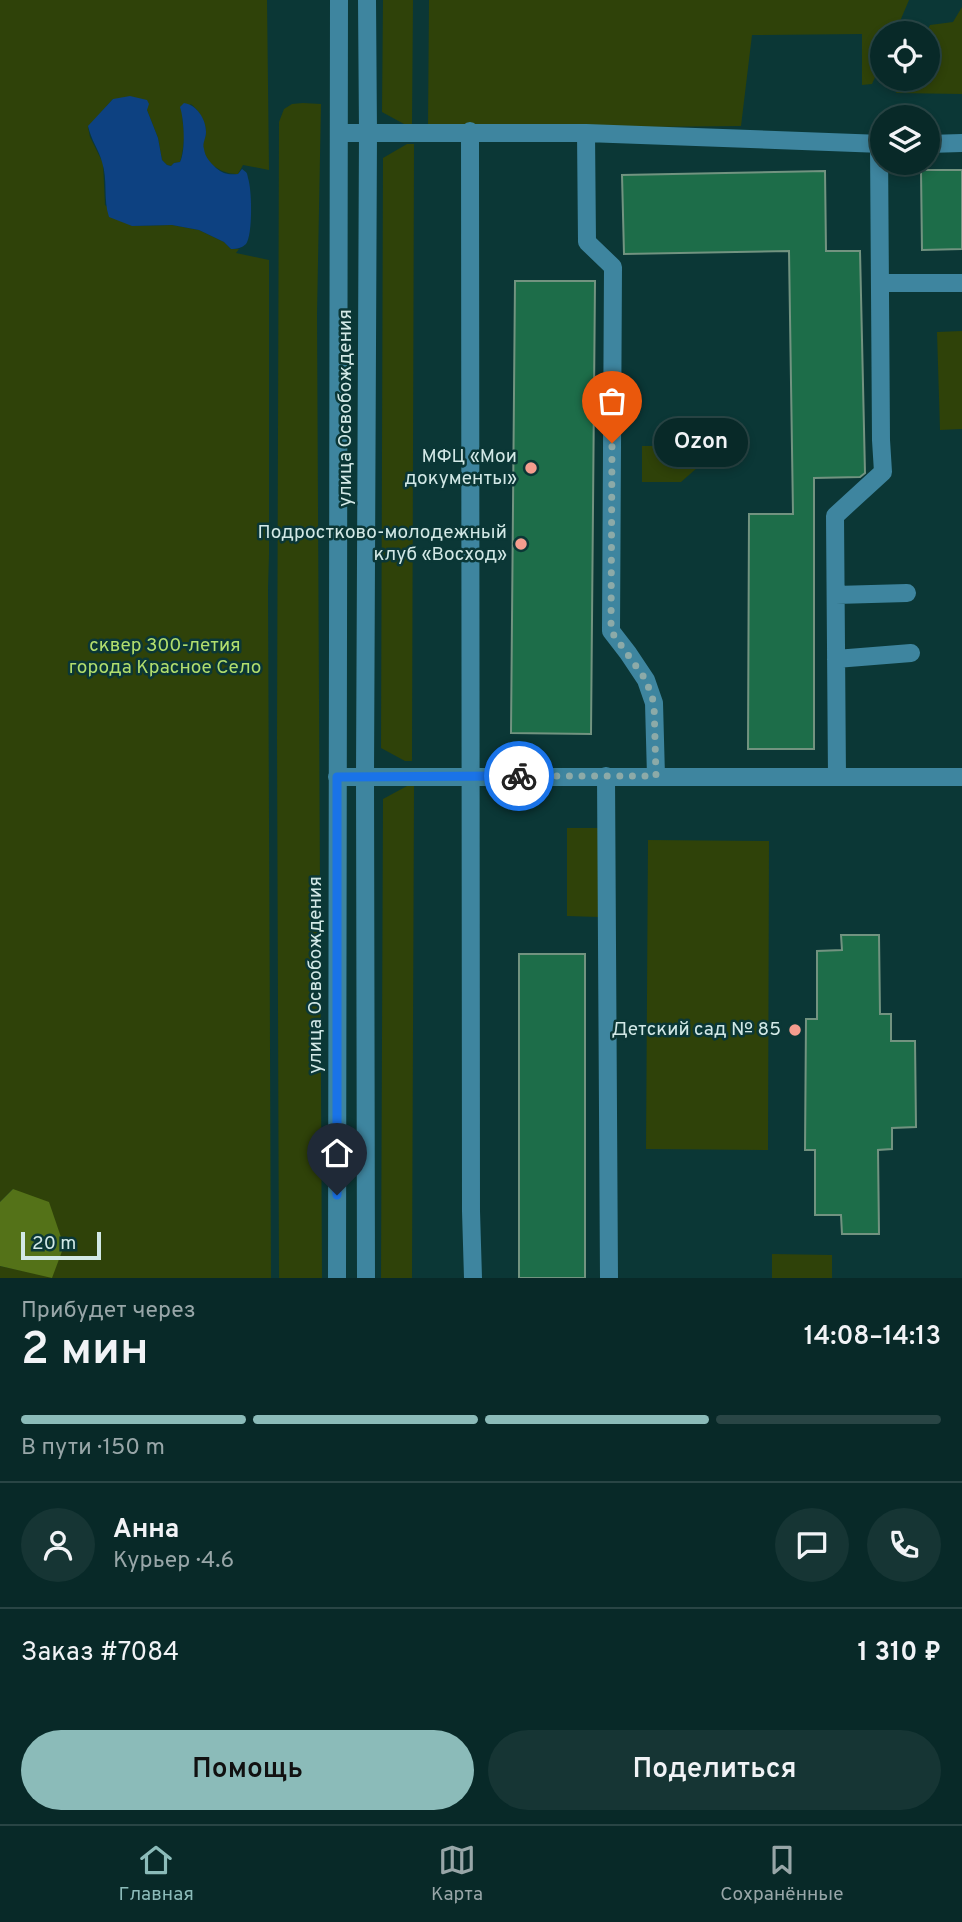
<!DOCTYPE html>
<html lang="ru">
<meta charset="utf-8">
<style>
body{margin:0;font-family:Overpass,sans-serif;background:#163534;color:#f1f3f6;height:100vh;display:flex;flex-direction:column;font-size:26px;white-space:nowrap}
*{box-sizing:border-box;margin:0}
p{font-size:23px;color:#98a6a8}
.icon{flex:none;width:38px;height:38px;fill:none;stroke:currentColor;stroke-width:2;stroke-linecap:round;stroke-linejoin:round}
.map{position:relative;height:1278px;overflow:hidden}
.drawer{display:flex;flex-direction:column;background:#082928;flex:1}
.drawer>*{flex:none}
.buttons{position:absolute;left:870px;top:21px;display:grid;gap:14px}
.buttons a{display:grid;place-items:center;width:70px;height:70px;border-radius:50%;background:#082928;box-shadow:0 4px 10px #0003,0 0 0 2px #294545;font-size:35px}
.scale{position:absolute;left:21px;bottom:18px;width:80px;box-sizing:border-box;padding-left:7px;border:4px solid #d2e8e6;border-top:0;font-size:19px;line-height:24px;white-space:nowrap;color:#d2e8e6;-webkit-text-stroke:5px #0b3736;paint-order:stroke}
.pin{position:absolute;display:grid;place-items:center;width:60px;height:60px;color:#fff;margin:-72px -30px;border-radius:50% 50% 50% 0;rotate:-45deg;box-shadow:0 0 7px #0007}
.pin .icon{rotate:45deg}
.courier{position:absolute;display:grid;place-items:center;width:70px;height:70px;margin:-35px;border:5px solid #1a73e8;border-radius:50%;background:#fff;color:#222;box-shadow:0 2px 9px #0007}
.bubble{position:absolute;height:49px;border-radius:24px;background:#082928;box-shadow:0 4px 10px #0003,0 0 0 2px #294545;font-size:23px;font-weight:600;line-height:49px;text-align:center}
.overview em{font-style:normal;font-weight:600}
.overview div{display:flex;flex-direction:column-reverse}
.overview{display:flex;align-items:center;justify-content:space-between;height:119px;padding:0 21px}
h1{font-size:46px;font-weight:600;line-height:52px}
.bar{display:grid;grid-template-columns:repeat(4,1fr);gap:10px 7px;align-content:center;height:84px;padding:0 21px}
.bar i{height:9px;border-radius:5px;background:#294545}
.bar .active{background:#8bbbb9}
.bar p{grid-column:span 4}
.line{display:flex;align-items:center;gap:18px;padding:0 21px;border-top:2px solid #294545}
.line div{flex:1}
.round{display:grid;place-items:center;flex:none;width:74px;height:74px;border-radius:37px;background:#163534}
.action{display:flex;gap:14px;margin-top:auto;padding:14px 21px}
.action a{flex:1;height:80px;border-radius:42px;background:#8bbbb9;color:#111;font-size:28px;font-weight:600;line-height:80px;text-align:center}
.action a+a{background:#163534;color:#f1f3f6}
.menu{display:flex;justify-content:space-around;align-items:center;height:98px;border-top:2px solid #294545;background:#082928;font-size:19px;color:#98a6a8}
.menu a{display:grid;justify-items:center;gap:4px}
.menu .active{color:#8bbbb9}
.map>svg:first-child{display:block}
.green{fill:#2f4209}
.forest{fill:#547218}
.water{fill:#0d4181}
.building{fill:#1d6d49;stroke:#729380;stroke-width:2}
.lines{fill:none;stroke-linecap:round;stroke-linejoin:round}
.minor{stroke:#3e859f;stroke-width:18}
.done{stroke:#8caaa8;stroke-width:7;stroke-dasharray:0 12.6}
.route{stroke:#1a73e8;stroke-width:9}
.poi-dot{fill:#f59d8e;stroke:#0b3736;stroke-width:2.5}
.labels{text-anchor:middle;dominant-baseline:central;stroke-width:5;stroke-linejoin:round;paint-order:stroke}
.street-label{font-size:19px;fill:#d2e8e6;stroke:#0b3736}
.poi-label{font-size:19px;fill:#d2e8e6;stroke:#0b3736;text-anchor:end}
.park-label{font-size:19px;fill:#b2de6d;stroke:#0b3736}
</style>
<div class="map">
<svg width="962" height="1278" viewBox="0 0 962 1278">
<rect width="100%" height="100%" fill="#0b3736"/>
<path class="green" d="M 0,0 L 267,0 L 269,170 L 243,165 L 238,174 C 222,175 202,162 203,144 C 203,140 206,137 206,133 C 206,121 199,111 191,104 C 188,107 185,110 184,114 C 181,121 184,126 184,132 C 185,137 182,158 180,162 L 174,163 L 171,166 L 167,165 L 162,160 L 158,138 L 147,110 L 113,99 L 88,127 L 90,137 L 103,163 L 105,205 L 132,226 L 172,225 L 199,230 L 224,242 L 231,249 L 239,249 L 236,253 L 269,260 L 269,555 L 268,588 L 271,1278 L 0,1278 L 0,1266 L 52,1277 L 13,1189 L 0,1202 Z
M 383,0 L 413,0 L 412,124 L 404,124 L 382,112 Z
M 429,0 L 909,0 L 895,33 L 882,33 L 882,62 L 872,84 L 862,85 L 862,34 L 752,35 L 741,126 L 550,128 L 428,126 Z
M 962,7 L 962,94 L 896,93 L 903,79 L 928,79 L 926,33 L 930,25 L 953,22 Z
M 303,103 L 321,104 L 317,314 L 322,1278 L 279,1278 L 277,738 L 279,122 L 284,109 L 292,104 Z
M 407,144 L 414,144 L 412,761 L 405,761 L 381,748 L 383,158 Z
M 962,331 L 962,429 L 940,430 L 937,332 Z
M 642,446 L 722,446 L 681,482 L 642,482 Z
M 407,786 L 414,786 L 412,1278 L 381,1278 L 383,799 Z
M 567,828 L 599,828 L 598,917 L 567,916 Z
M 648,840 L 769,841 L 768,1150 L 646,1149 Z
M 772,1254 L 832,1255 L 832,1278 L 772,1278 Z"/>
<path class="forest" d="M 13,1189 L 49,1202 L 64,1246 L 52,1278 L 0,1266 L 0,1202 Z"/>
<path class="water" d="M 130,96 L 147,100 L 149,104 L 147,110 L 158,138 L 162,160 L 167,165 L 171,166 L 174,163 L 180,162 C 186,151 184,119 180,107 L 184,103 C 197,105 206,119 206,132 C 206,139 202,143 204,149 C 205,157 210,162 216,168 C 223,174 229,175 238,174 L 242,169 C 247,173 247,172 248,178 C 252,189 253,235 246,244 C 242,248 237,249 231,249 L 224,242 L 199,230 L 172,225 L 132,226 L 109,217 C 103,199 108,180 102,162 C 99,150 91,140 88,126 L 113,99 Z"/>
<path class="building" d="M 921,170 L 962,170 L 962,249 L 922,250 Z
M 825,171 L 826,251 L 860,251 L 865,473 L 860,477 L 814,478 L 814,749 L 748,749 L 749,514 L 793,514 L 789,251 L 624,254 L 622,175 Z
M 515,281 L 595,281 L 591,734 L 511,733 Z
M 841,935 L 879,935 L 880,1014 L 891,1014 L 891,1041 L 915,1041 L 916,1127 L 892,1128 L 892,1149 L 878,1150 L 879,1234 L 842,1234 L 841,1215 L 815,1215 L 815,1150 L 805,1150 L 806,1019 L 817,1019 L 817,951 L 842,950 Z
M 519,954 L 585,954 L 585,1278 L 519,1278 Z"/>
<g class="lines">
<path class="minor" d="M 470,131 L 471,1211 L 473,1278
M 339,133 L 586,133 L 882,144
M 586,133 L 587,242 L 613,267 L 611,631 L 628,653 L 646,680 L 654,703 L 656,776
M 928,144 L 962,143
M 880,283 L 962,283
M 836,595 L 907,593
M 836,659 L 911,653
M 606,776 L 609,1278
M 337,777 L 962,777
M 837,777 L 835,516 L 883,472 L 881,440 L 879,144
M 337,1278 L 339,0
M 366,1278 L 365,776 L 368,132 L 367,0"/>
</g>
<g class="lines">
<path class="done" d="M 519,776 L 656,776 L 654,703 L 646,680 L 611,631 L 612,443"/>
<path class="route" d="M 337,1195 L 337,777 L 519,776"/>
</g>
<g class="poi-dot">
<circle cx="531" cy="468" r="7"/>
<circle cx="521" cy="544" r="7"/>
<circle cx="795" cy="1030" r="7"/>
</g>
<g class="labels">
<g class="street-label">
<text transform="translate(346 408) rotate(-90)">улица Освобождения</text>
<text transform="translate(316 975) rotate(-90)">улица Освобождения</text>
</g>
<g class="poi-label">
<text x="517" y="457">МФЦ «Мои<tspan x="517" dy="22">документы»</tspan></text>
<text x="507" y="533">Подростково-молодежный<tspan x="507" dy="22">клуб «Восход»</tspan></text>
<text x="781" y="1030">Детский сад № 85</text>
</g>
<g class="park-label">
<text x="165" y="646">сквер 300-летия<tspan x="165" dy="22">города Красное Село</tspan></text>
</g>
</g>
</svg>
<div class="buttons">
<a><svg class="icon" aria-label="locate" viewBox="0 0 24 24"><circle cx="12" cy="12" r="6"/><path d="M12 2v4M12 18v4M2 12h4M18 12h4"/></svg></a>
<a><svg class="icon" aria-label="layers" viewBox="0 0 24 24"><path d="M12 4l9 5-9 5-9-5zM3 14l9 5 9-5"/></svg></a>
</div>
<div class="scale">20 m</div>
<div class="pin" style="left:612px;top:443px;background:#ea580c"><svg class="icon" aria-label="bag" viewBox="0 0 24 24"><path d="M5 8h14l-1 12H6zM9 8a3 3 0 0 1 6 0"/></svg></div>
<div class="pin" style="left:337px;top:1195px;background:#1f2937"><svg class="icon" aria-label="home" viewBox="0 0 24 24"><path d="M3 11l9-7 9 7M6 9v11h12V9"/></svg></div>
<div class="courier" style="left:519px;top:776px"><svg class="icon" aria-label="bike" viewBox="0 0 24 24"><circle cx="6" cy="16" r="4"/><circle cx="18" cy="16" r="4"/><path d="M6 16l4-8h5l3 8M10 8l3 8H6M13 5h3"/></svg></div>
<div class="bubble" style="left:654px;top:418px;width:94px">Ozon</div>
</div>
<section class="drawer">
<div class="overview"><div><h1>2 мин</h1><p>Прибудет через</p></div><em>14:08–14:13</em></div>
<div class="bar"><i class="active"></i><i class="active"></i><i class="active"></i><i></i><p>В пути · 150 m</p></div>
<div class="line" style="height:126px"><a class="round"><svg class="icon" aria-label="person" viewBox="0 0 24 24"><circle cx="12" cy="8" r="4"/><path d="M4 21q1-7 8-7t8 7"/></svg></a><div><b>Анна</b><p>Курьер · 4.6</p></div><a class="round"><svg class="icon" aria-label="chat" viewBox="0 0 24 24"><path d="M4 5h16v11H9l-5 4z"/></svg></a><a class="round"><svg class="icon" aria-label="phone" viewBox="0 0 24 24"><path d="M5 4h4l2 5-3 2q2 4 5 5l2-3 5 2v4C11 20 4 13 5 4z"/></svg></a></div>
<div class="line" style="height:91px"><div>Заказ #7084</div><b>1 310 ₽</b></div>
<div class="action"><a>Помощь</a><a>Поделиться</a></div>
</section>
<nav class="menu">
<a class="active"><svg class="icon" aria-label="home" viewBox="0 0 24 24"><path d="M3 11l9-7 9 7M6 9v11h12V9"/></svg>Главная</a>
<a><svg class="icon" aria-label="map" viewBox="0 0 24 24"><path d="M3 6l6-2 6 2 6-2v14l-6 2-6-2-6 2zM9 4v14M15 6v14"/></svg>Карта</a>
<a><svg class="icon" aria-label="saved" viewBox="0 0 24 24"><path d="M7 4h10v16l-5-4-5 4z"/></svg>Сохранённые</a>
</nav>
